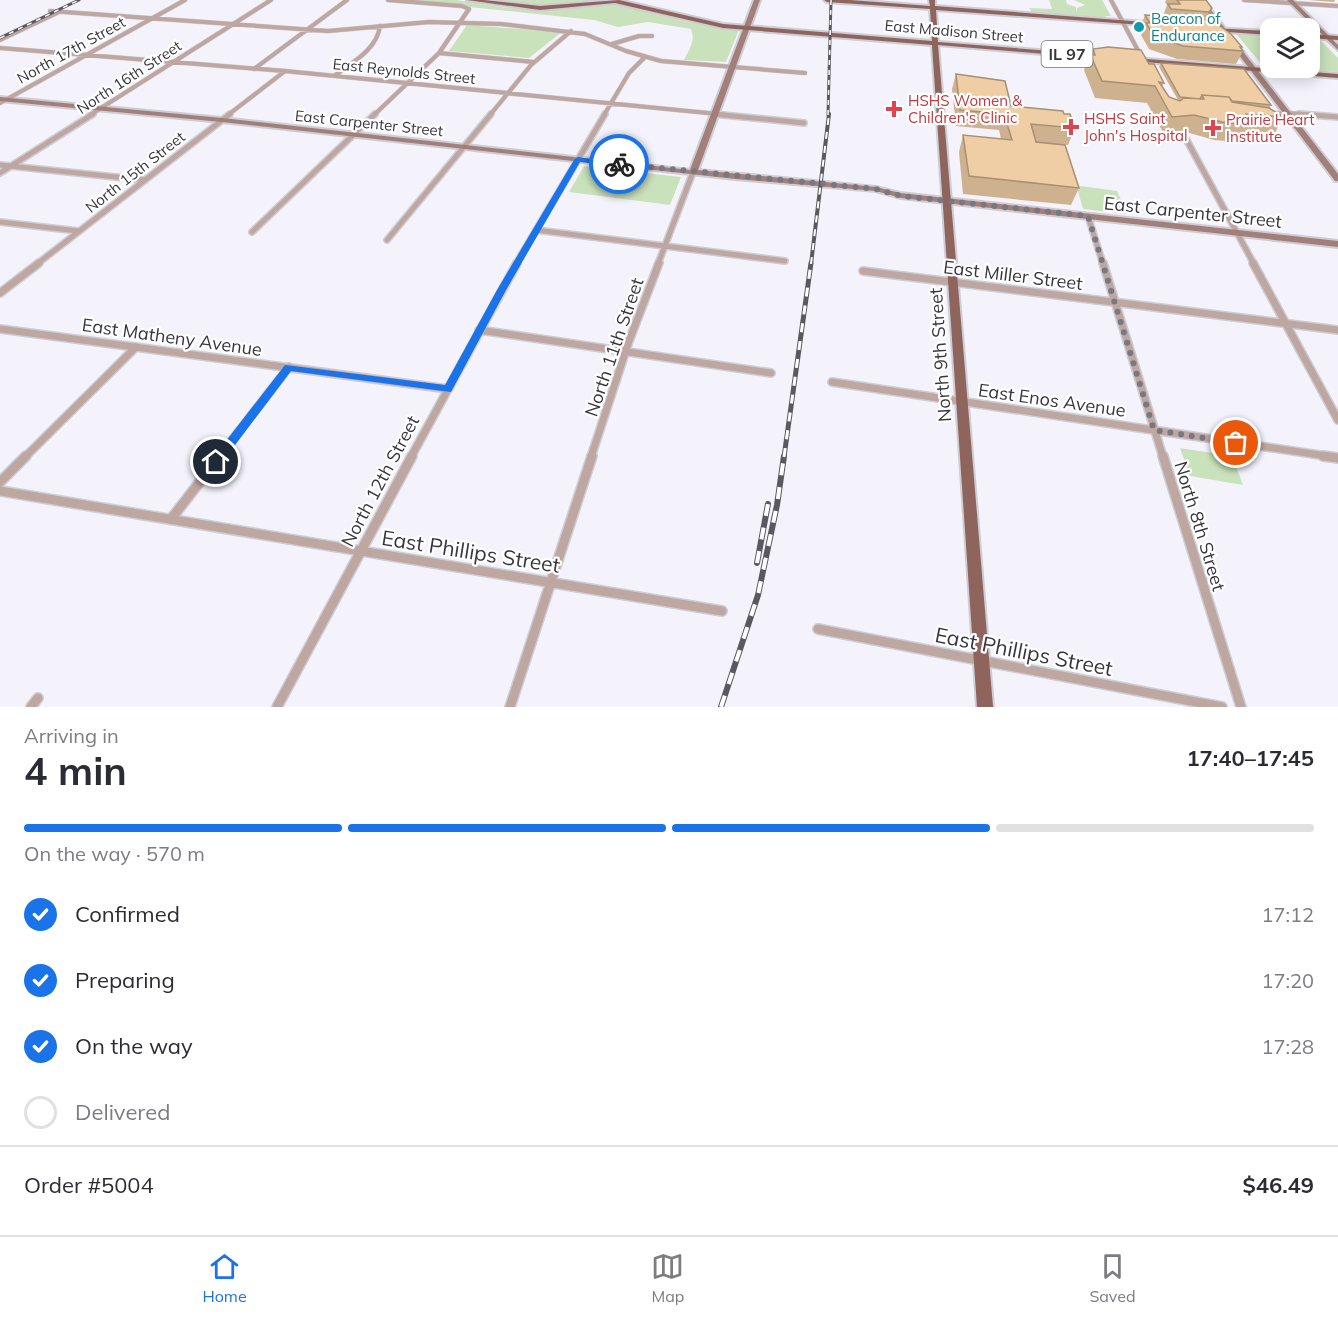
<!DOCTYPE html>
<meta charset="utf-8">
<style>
body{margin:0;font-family:Mulish,sans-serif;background:#f2f2f3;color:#2b2b33;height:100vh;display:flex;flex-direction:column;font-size:22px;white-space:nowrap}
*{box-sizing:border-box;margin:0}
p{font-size:20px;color:#7c7c81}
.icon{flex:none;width:33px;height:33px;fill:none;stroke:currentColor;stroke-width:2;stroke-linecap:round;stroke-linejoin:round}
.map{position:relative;height:707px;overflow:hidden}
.drawer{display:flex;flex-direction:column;background:#fff;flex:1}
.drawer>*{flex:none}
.buttons{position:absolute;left:1260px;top:18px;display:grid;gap:12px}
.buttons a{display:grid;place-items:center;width:60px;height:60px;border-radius:12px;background:#fff;box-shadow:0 3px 15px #0003;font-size:30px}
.pin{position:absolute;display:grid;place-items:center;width:51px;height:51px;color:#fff;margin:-26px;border:3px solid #fff;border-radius:50%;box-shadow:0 2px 6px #0007}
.courier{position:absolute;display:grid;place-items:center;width:60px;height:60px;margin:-30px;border:4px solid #1a73e8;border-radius:50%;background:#fff;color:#222;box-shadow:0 2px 8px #0007}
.summary em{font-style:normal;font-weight:700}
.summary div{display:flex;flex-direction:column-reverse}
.summary{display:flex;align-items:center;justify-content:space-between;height:102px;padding:0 24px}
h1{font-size:39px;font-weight:700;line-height:45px}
.bar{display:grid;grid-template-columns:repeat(4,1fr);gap:9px 6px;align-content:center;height:72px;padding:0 24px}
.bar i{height:8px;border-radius:4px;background:#e1e1e2}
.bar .selected{background:#1a73e8}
.bar p{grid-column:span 4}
.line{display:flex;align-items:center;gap:15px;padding:0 24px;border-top:2px solid #e1e1e2}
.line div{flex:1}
ol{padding:0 24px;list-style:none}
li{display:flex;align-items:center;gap:18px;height:66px}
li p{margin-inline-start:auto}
li .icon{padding:6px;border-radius:50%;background:#1a73e8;color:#fff;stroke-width:4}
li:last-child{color:#7c7c81}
li i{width:33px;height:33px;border:3px solid #e1e1e2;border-radius:50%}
.tabs{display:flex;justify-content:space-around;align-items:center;height:84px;border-top:2px solid #e1e1e2;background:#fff;font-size:16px;color:#7c7c81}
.tabs a{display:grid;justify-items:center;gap:3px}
.tabs .selected{color:#1a73e8}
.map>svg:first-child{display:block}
.green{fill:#cae2bc}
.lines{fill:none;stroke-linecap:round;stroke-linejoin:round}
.street-far3-casing{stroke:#cecdd6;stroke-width:5}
.street-far2-casing{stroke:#cecdd6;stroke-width:8}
.street-far1-casing{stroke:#cecdd6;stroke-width:10}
.street-casing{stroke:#cecdd6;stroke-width:12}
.secondary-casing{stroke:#cecdd6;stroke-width:4}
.primary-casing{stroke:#cecdd6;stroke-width:4}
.street-far3{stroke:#bea6a1;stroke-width:4}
.street-far2{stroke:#bea6a1;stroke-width:5}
.street-far1{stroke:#bea6a1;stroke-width:7}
.street{stroke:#bea6a1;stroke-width:9}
.secondary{fill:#a27f78;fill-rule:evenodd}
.primary{fill:#8e645c;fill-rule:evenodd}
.rail-far3-casing{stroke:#5a5962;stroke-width:3}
.rail-far2-casing{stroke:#5a5962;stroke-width:4}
.rail-far1-casing{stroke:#5a5962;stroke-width:5}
.rail-casing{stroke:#5a5962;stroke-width:6}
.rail-far3{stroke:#fff;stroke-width:1.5;stroke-dasharray:5;stroke-linecap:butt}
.rail-far2{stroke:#fff;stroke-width:2;stroke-dasharray:7;stroke-linecap:butt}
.rail-far1{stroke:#fff;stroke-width:3;stroke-dasharray:9;stroke-linecap:butt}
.rail{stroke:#fff;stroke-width:4;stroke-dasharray:12;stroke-linecap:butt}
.wall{fill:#ceb18e}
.shaded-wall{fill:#a79074}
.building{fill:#efcea5;stroke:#a79074;stroke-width:1.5}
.route{fill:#1a73e8}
.done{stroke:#797880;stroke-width:6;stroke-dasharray:0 10.8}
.culture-dot{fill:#0f9aa8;stroke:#fff;stroke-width:2}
.health-dot{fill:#e0444e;stroke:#fff;stroke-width:2}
.labels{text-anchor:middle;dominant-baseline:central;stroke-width:4.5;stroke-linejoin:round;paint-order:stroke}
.far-culture-label{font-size:15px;fill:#0d838f;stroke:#fff;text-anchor:start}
.far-street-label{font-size:15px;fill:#37353e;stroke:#fff}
.far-health-label{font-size:15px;fill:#be3a42;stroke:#fff;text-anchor:start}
.shield{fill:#fff;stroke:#737278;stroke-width:1.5}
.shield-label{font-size:16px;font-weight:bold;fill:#37353e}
.street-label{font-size:18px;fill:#37353e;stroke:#fff}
.near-street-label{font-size:21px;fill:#37353e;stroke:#fff}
</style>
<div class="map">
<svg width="1338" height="707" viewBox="0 0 1338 707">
<rect width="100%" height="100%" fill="#f4f3fc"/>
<path class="green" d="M 404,0 L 457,0 L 507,8 L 535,10 L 566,9 L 619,4 L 687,22 L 739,30 L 726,62 L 684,60 C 689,49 696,41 691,29 L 648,22 L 618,27 L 594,20 Z
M 482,0 L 594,0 L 601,1 L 544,6 Z
M 1049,0 L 1066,0 L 1067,4 L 1076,7 L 1076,12 L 1077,8 L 1085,5 L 1074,0 L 1102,0 L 1111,16 L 1105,16 L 1107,18 L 1032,12 L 1029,8 L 1052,9 Z
M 467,25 L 562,32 L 529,58 L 449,51 Z
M 1236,34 L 1270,36 L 1270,67 L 1263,66 Z
M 1310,39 L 1320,40 L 1338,58 L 1338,72 L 1278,68 L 1310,68 Z
M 584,166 L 681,177 L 670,205 L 569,192 Z
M 1081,186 L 1117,191 L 1127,214 L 1083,209 L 1077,188 Z
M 1180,448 L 1232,456 L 1243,485 L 1190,476 Z"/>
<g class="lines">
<g class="street-far3-casing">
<path id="street-far3" d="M 1111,0 L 1141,56
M 1244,0 L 1338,6
M 50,11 L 328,31 L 429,22 L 501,24 L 585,34 L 626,51 L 661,61 L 805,73
M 0,40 L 59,12
M 612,44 L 639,36 L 652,36
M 0,48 L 285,71 L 728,115
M 439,53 L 533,62
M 254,69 L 347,0
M 334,76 C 351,63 377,50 380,26
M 0,103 L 185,0
M 90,115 L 271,0
M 228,115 L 285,71
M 374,115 L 439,53 L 469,9 L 462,6 L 388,0
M 490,115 L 531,65 L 571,31
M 604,115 L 629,73 L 645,57
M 1272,115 L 1287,113 L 1318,115"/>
</g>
<g class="street-far2-casing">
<path id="street-far2" d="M 713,114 L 804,123
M 1299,114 L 1338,117
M 1272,115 L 1280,114
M 1185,137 L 1254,264
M 0,165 L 145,180
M 0,173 L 93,114
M 1088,216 L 1103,264
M 0,222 L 78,231
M 536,230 L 785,261
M 252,232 L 375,114
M 387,240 L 491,114
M 37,264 L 230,114
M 516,264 L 605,114
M 658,264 L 693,172"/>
</g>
<g class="street-far1-casing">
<path id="street-far1" d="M 1103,263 L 1163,457
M 1253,263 L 1338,420
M 863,271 L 1338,330
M 0,293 L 39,263
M 0,329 L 448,389
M 479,330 L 771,373
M 832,382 L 1333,457
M 25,457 L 136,347
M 219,457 L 289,367
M 411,457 L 517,263
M 591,457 L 629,341 L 659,263"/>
</g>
<g class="street-casing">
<path id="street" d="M 1163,456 L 1241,707
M 1323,456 L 1338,458
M 0,482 L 26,456
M 0,491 L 722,611
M 171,519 L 220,456
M 818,629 L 1222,707
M 31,707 L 38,698
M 277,707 L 412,456
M 510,707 L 592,456"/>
</g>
<g class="secondary-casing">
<path id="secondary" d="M 754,0 L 760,0 L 698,170 L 876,187 L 900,193 L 1338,241 L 1338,247 L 901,198 L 876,191 L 735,179 L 222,122 L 0,101 L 0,97 L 222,118 L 690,170 Z
M 1197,0 L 1203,0 L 1338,174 L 1338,181 L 1335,181 Z
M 1287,0 L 1293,0 L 1338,45 L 1338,50 Z"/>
</g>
<g class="primary-casing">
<path id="primary" d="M 467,0 L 484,0 L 540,6 L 619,0 L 723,24 L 932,41 L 930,9 L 827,2 L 824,0 L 850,0 L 930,6 L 929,0 L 935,0 L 935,6 L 1158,23 L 1159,24 L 1156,26 L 936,10 L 938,42 L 1103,55 L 1106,57 L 1103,59 L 938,45 L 993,707 L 977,707 L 932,45 L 723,28 L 615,3 L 540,10 Z
M 1211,28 L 1270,31 L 1270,35 L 1213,31 L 1211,30 Z
M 1310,34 L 1338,36 L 1338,40 L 1310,38 Z
M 1134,58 L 1338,74 L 1338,78 L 1132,61 L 1132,59 Z"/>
</g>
<use href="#street-far3" class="street-far3"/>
<use href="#street-far2" class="street-far2"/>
<use href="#street-far1" class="street-far1"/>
<use href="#street" class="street"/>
<use href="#secondary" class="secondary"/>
<use href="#primary" class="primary"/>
<g class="rail-far3-casing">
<path id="rail-far3" d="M 0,38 L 79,0
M 828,115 L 831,0"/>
</g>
<g class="rail-far2-casing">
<path id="rail-far2" d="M 811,264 L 829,114"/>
</g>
<g class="rail-far1-casing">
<path id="rail-far1" d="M 784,457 L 811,263"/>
</g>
<g class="rail-casing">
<path id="rail" d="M 757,563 L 768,504
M 721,707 L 758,595 L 777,505 L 784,456"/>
</g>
<use href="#rail-far3" class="rail-far3"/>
<use href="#rail-far2" class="rail-far2"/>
<use href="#rail-far1" class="rail-far1"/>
<use href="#rail" class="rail"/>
</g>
<path class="wall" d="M 1166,0 L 1206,0 L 1212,8 L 1207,21 L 1242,47 L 1241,48 L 1243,51 L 1236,64 L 1177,59 L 1149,49 L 1141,35 L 1143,32 L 1140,28 L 1145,15 L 1163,17 L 1163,16 L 1167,5 L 1165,2 Z
M 1309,0 L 1335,0 L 1334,2 Z
M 1093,49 L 1149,64 L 1164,83 L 1162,87 L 1169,97 L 1178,100 L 1159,67 L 1161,63 L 1271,105 L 1270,108 L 1283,117 L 1274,135 L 1247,132 L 1243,140 L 1240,140 L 1238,142 L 1214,140 L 1186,132 L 1164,134 L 1147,103 L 1095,98 L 1084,70 L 1090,54 L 1091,54 Z
M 956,74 L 1011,106 L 1064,114 L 1075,128 L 1068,145 L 1036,142 L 1079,188 L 1071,205 L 963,194 L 959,152 L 963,135 L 1001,139 L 999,130 L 956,126 L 952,89 Z"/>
<path class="shaded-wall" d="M 1212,8 L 1207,20 L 1203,24 L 1209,12 Z"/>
<path class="building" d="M 1177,0 L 1206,0 L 1212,8 L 1209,12 L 1171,9 L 1168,4 L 1180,4 Z
M 1145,15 L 1202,19 L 1216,23 L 1231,34 L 1242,47 L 1240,47 L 1243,51 L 1183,46 L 1154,36 L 1146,23 L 1150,23 Z
M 1108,47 L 1141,50 L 1149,64 L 1154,64 L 1164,83 L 1159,82 L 1169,97 L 1180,101 L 1184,98 L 1204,99 L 1202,95 L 1229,97 L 1232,102 L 1269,108 L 1283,117 L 1246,114 L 1252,123 L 1246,122 L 1248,125 L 1222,122 L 1194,115 L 1172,117 L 1155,86 L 1102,81 L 1090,54 L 1095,55 L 1093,49 Z
M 1161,63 L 1244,69 L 1271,105 L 1232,101 L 1229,97 L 1202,95 L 1200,99 L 1180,97 Z
M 956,74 L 1005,81 L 1011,106 L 1063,111 L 1064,114 L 1070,114 L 1075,128 L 1031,124 L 1036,142 L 1065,145 L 1079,188 L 969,176 L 963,135 L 1012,140 L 1004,114 L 960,110 Z"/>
<path class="route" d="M 578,157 L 623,164 L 619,166 L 580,162 L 506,290 L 451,392 L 291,371 L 220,465 L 212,465 L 212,459 L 285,365 L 445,385 L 497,290 L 574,160 Z"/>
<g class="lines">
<path class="done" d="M 619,164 L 876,189 L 901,196 L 1088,216 L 1154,430 L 1236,443"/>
</g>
<circle class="culture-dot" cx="1139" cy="27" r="6"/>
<g class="health-dot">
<path d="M891 100h6v6h6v6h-6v6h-6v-6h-6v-6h6z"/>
<path d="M1068 118h6v6h6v6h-6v6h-6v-6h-6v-6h6z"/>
<path d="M1210 119h6v6h6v6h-6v6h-6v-6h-6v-6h6z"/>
</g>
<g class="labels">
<g class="far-culture-label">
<text x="1151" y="18">Beacon of<tspan x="1151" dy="17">Endurance</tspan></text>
</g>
<g class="far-street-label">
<text transform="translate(954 31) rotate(5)">East Madison Street</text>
<text transform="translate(71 50) rotate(-29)">North 17th Street</text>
<text transform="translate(404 71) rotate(6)">East Reynolds Street</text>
<text transform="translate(129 77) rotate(-33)">North 16th Street</text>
<text transform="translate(369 123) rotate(6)">East Carpenter Street</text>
<text transform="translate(135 172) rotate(-38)">North 15th Street</text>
</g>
<g class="far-health-label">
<text x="908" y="100">HSHS Women &amp;<tspan x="908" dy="17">Children's Clinic</tspan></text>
<text x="1084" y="118">HSHS Saint<tspan x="1084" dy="17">John's Hospital</tspan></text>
<text x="1226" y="119">Prairie Heart<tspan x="1226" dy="17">Institute</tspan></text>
</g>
<rect class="shield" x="1041.5" y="41" width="51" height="26" rx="4.5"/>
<g class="shield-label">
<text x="1067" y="54">IL 97</text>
</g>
<g class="street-label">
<text transform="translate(1193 212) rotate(6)">East Carpenter Street</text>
<text transform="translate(1013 275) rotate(7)">East Miller Street</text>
<text transform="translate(172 337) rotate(8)">East Matheny Avenue</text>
<text transform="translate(614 347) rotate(-71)">North 11th Street</text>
<text transform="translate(940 355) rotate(-94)">North 9th Street</text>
<text transform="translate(1052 400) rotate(8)">East Enos Avenue</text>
<text transform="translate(380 481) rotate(-62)">North 12th Street</text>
<text transform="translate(1200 526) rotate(73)">North 8th Street</text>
</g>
<g class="near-street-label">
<text transform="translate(471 551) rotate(9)">East Phillips Street</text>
<text transform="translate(1024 651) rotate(11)">East Phillips Street</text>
</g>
</g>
</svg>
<div class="buttons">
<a><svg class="icon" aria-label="layers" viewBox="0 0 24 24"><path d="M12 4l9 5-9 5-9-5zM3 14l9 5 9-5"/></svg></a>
</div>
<div class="pin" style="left:1236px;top:443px;background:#ea580c"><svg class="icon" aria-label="bag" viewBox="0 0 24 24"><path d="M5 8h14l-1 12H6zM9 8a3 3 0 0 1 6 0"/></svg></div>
<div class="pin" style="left:216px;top:462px;background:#1f2937"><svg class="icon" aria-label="home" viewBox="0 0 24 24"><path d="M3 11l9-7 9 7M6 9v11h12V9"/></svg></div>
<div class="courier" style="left:619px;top:164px"><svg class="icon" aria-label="bike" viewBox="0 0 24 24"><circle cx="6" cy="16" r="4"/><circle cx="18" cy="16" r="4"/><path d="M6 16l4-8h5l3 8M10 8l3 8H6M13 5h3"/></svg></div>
</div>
<section class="drawer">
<div class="summary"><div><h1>4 min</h1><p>Arriving in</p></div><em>17:40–17:45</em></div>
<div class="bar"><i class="selected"></i><i class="selected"></i><i class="selected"></i><i></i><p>On the way · 570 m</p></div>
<ol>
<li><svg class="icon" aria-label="check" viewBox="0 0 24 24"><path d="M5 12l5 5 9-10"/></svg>Confirmed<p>17:12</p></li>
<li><svg class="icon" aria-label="check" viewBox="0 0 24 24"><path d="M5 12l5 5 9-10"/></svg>Preparing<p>17:20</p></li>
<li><svg class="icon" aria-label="check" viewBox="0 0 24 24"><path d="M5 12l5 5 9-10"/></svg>On the way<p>17:28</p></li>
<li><i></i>Delivered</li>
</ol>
<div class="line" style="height:78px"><div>Order #5004</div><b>$46.49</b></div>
</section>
<nav class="tabs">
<a class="selected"><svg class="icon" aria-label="home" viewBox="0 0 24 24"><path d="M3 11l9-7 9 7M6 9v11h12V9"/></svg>Home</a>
<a><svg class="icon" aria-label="map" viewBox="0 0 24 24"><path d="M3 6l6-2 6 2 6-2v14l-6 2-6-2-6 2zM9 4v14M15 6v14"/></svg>Map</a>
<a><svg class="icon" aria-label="saved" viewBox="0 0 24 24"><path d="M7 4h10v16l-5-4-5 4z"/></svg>Saved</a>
</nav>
